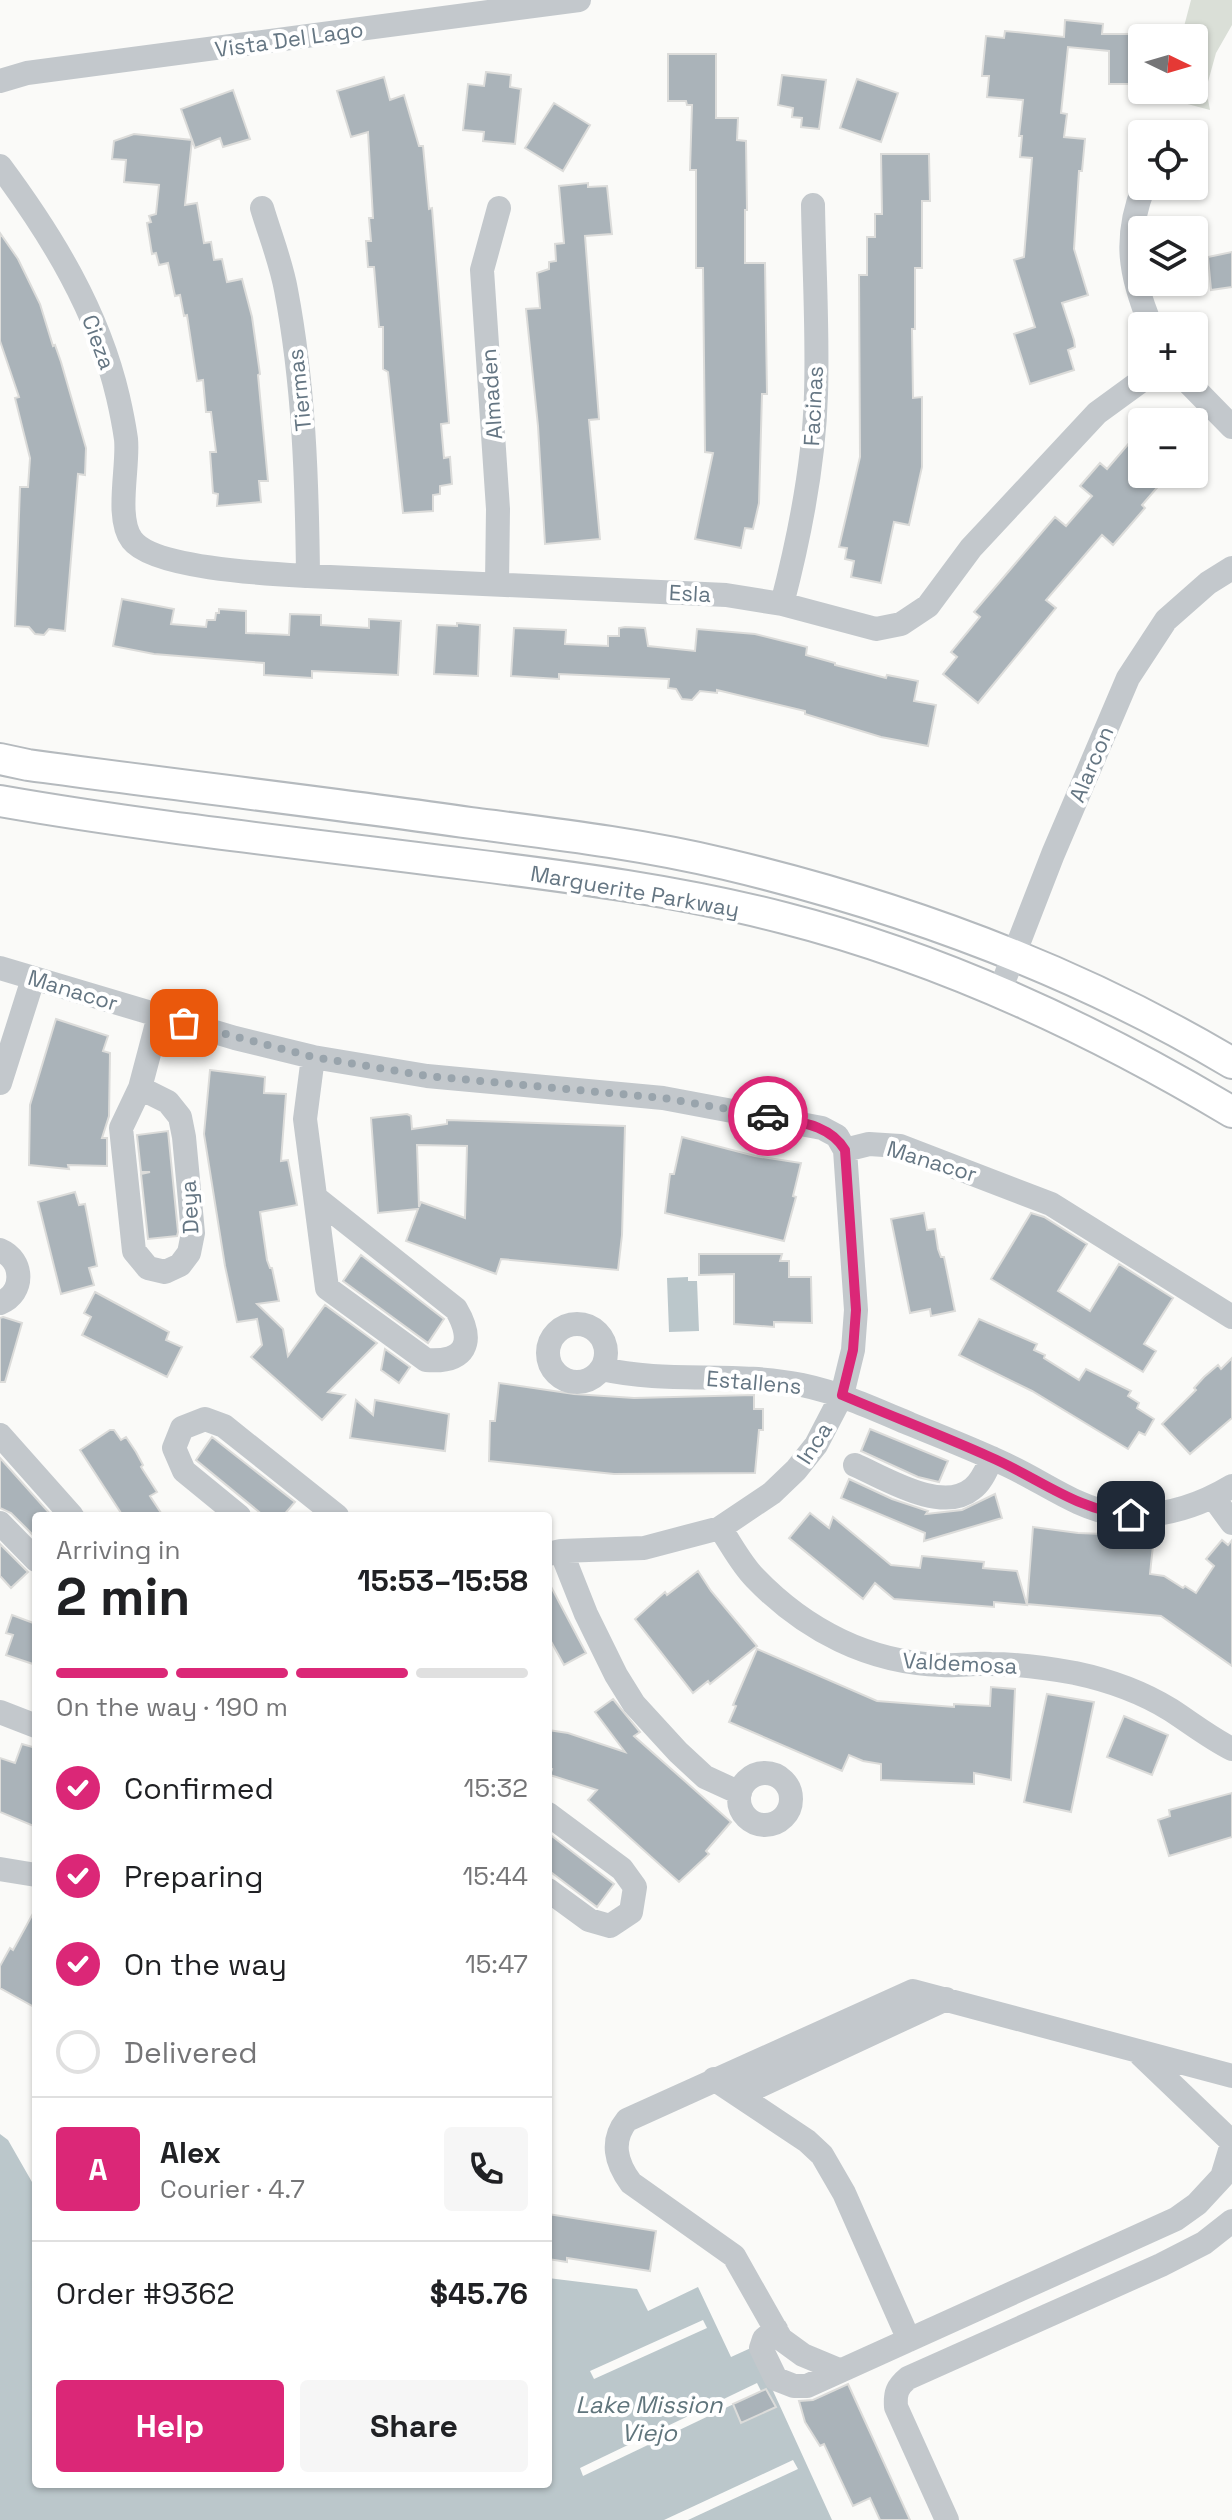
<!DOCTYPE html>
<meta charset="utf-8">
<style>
body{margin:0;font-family:"Space Grotesk",sans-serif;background:#f6f6f6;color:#202124;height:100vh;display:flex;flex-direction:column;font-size:30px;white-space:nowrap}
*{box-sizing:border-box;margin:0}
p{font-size:26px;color:#757577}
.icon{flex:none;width:44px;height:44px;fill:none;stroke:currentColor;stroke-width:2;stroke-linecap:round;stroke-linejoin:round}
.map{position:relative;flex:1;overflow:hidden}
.side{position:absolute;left:32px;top:1512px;width:520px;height:976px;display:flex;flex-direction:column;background:#fff;border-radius:8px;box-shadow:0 2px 6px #0004}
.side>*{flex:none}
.needle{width:52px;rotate:95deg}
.tools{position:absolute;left:1128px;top:24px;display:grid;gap:16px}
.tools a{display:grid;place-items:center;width:80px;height:80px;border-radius:8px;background:#fff;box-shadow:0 2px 6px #0004;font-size:40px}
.pin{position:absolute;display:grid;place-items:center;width:68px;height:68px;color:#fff;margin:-34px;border-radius:16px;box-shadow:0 4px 12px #0006}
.courier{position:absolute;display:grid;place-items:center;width:80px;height:80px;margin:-40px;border:6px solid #db2777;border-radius:50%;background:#fff;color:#222;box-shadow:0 2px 10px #0007}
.overview em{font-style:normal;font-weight:800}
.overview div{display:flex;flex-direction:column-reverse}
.overview{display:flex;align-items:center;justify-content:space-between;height:136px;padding:0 24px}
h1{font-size:52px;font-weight:800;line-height:60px}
.bar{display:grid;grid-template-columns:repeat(4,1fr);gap:12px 8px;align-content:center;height:96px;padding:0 24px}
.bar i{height:10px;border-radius:6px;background:#e0e0e0}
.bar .selected{background:#db2777}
.bar p{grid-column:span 4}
.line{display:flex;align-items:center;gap:20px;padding:0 24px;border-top:2px solid #e0e0e0}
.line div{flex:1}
.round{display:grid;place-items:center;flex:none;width:84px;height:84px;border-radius:8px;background:#f6f6f6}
ol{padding:0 24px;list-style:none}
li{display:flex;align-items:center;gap:24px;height:88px}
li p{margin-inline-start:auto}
li .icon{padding:8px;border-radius:50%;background:#db2777;color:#fff;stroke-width:4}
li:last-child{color:#757577}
li i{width:44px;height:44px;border:4px solid #e0e0e0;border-radius:50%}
.cta{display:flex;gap:16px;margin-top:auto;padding:16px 24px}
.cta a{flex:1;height:92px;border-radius:8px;background:#db2777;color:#fff;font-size:32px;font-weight:800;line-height:92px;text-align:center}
.cta a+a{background:#f6f6f6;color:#202124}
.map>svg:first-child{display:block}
.green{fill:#dadfd7}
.water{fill:#bbc7cb}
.pier{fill:#fafaf8}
.building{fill:#aab3b9;stroke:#dcdcda;stroke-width:2;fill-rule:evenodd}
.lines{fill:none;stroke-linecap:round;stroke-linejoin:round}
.major-casing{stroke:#b5babe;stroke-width:34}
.minor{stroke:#c3c8cc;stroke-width:24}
.major{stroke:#fff;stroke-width:30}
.done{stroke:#99a4ac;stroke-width:8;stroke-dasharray:0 14.4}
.route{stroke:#db2777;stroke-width:10}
.labels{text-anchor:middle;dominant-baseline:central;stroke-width:8;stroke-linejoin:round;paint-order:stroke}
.street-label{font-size:22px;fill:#657683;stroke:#fff}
.water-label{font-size:24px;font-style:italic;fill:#60757c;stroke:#fff}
</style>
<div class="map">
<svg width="1232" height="2520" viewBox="0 0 1232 2520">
<rect width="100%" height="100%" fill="#fafaf8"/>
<path class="green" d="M 1191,0 L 1232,0 L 1232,25 L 1216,53 L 1206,89 L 1210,110 L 1165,98 L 1167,90 L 1194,90 L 1194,38 L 1181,38 Z"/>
<path class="water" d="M 688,1277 L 688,1281 L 697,1281 L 699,1331 L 669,1332 L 667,1278 Z
M 0,2134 L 8,2140 L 36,2189 L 36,2484 L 548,2484 L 548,2278 L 637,2289 L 648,2311 L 698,2287 L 731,2357 L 753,2347 L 832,2520 L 0,2520 Z"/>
<path class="pier" d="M 703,2320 L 707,2328 L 594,2379 L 590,2371 Z
M 757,2383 L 761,2391 L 583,2476 L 580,2468 Z
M 793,2460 L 798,2469 L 688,2520 L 664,2520 Z"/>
<path class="building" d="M 1065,20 L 1103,24 L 1102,34 L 1142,34 L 1142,84 L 1109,84 L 1109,51 L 1068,47 L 1061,113 L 1067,114 L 1064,137 L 1085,139 L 1082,171 L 1079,171 L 1074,249 L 1088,295 L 1062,303 L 1074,340 L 1075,347 L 1068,350 L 1074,370 L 1030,384 L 1014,334 L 1035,327 L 1014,260 L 1024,257 L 1032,158 L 1020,157 L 1022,136 L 1019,136 L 1023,100 L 987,97 L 989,76 L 982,76 L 986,36 L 1004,38 L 1005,31 L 1064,37 Z
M 668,54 L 716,54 L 716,118 L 738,118 L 737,140 L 746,141 L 747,210 L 745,210 L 745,263 L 765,263 L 767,394 L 762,394 L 759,503 L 753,529 L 745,528 L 741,548 L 695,539 L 713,453 L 705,452 L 703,268 L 696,268 L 696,170 L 690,170 L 692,105 L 687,105 L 686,101 L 668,101 Z
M 486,72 L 511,75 L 510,87 L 521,89 L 515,144 L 483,141 L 484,132 L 463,130 L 468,84 L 484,86 Z
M 782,75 L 826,80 L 819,129 L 801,127 L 802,118 L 792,117 L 793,108 L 778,105 Z
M 384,77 L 390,100 L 404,95 L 419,146 L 423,146 L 429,209 L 432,208 L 449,423 L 441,424 L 444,458 L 450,457 L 452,484 L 440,486 L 440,494 L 433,495 L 433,511 L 403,513 L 388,372 L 383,369 L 383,327 L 379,327 L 374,267 L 368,267 L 366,241 L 371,241 L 369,218 L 373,218 L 368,132 L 351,137 L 337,91 Z
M 857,79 L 898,93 L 881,142 L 840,128 Z
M 233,90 L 250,139 L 223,147 L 220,138 L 195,148 L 181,109 Z
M 554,103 L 590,125 L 563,171 L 525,148 Z
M 134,134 L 192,140 L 185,205 L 197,203 L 204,243 L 211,242 L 214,260 L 222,259 L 227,282 L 242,279 L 252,317 L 260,374 L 258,375 L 268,481 L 259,481 L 261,502 L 217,506 L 218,494 L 213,493 L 210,452 L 216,452 L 211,412 L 206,412 L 203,380 L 197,381 L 187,315 L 184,316 L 180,295 L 175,296 L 168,263 L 159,265 L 156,253 L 152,254 L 147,223 L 151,222 L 149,216 L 156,214 L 159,185 L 124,182 L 126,160 L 112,159 L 114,141 Z
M 881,154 L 929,154 L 930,201 L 922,201 L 922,268 L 915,268 L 915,329 L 912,329 L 913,398 L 922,397 L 922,467 L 909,525 L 894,522 L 881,583 L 851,577 L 854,561 L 845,559 L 847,548 L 839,547 L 860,457 L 859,275 L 867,275 L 867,237 L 875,237 L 875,214 L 882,214 Z
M 588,183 L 588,187 L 607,186 L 612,234 L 585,236 L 599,419 L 589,420 L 600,539 L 545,544 L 538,426 L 526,309 L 540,308 L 537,273 L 549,269 L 549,262 L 556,261 L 555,244 L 564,243 L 559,186 Z
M 0,233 L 18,259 L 40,304 L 53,346 L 55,345 L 61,362 L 86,448 L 85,475 L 78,474 L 65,631 L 49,629 L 44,635 L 35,634 L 29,627 L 15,626 L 20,487 L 28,487 L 30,458 L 15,398 L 19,397 L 0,341 Z
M 1232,252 L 1232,287 L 1211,290 L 1208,257 Z
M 1142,428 L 1142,474 L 1169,474 L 1142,505 L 1145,508 L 1113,545 L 1102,535 L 1046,600 L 1056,608 L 978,703 L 943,674 L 957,657 L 951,652 L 980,617 L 974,612 L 1055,517 L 1066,526 L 1092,496 L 1080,486 L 1100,463 L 1107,469 Z
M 122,599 L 174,609 L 171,624 L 206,627 L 207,620 L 215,620 L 216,613 L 219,613 L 219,609 L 246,611 L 246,633 L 289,635 L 290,614 L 321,615 L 321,625 L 369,628 L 369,619 L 401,621 L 398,675 L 312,671 L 312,678 L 264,675 L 264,663 L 154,654 L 113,646 Z
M 457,623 L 480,625 L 478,676 L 434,674 L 437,625 L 457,626 Z
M 625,627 L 645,628 L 648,646 L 695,651 L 697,629 L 755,634 L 807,647 L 806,655 L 835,663 L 835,665 L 886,678 L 887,675 L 918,681 L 914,701 L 936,705 L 928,746 L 881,737 L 805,714 L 805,711 L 717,690 L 717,693 L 700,691 L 692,700 L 682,699 L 676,689 L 668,688 L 669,679 L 559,674 L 559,679 L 511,676 L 514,628 L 566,630 L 565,644 L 608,646 L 608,636 L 619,636 L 619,628 Z
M 56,1019 L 108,1036 L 103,1051 L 110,1053 L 109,1116 L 102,1138 L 107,1138 L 107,1166 L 68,1165 L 69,1169 L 29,1165 L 30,1105 Z
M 210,1070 L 265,1077 L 264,1093 L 286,1094 L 281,1161 L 288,1160 L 297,1205 L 260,1212 L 267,1260 L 270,1268 L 272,1268 L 279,1301 L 257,1304 L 283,1329 L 288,1356 L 325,1305 L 377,1343 L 328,1392 L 345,1395 L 322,1420 L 251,1357 L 262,1345 L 257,1319 L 237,1322 L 225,1266 L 204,1134 Z
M 407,1114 L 411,1116 L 412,1129 L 447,1124 L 447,1120 L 625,1126 L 622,1235 L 618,1270 L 501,1259 L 496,1274 L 406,1241 L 418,1209 L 378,1213 L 371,1118 ZM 417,1145 L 467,1146 L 465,1218 L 421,1202 L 419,1207 Z
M 168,1131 L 178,1232 L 177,1236 L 148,1239 L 141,1174 L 150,1172 L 141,1172 L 137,1135 Z
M 682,1137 L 755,1156 L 801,1163 L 793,1196 L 796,1197 L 784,1241 L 665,1213 L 670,1174 L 674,1174 Z
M 75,1192 L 79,1205 L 85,1204 L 97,1266 L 89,1268 L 94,1285 L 61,1294 L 38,1202 Z
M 924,1213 L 927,1230 L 935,1229 L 938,1249 L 941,1257 L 944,1257 L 955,1311 L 931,1316 L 930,1309 L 910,1313 L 891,1219 Z
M 1031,1213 L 1044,1217 L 1087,1244 L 1058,1291 L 1090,1311 L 1119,1264 L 1173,1298 L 1144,1344 L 1156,1351 L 1143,1372 L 991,1279 Z
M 699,1254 L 782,1254 L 780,1261 L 789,1261 L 789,1277 L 811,1277 L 812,1323 L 774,1322 L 774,1327 L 734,1324 L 734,1274 L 699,1275 Z
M 361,1255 L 444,1319 L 428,1343 L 343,1281 Z
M 95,1292 L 169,1332 L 166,1340 L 182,1347 L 167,1377 L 82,1335 L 91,1317 L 84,1313 Z
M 3,1317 L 22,1323 L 5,1382 L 0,1382 L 0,1318 Z
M 979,1319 L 1037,1344 L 1034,1350 L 1045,1355 L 1044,1358 L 1079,1380 L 1086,1369 L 1131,1391 L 1128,1396 L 1139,1403 L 1137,1408 L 1154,1419 L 1145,1435 L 1139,1432 L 1128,1449 L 1032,1391 L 959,1355 Z
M 385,1349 L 410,1367 L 399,1383 L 381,1370 Z
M 1232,1358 L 1232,1418 L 1190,1454 L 1162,1424 L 1196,1390 L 1194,1388 L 1204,1377 L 1218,1365 L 1221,1369 Z
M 499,1383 L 574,1394 L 634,1398 L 754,1395 L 754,1409 L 763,1409 L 763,1430 L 759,1430 L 755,1473 L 614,1474 L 489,1461 L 490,1421 L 495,1421 Z
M 356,1400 L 373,1415 L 375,1400 L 449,1414 L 445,1451 L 350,1438 Z
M 870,1429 L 948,1461 L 939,1482 L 918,1477 L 861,1451 Z
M 110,1430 L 114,1430 L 121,1440 L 126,1437 L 136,1452 L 143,1465 L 141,1467 L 157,1492 L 150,1496 L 163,1516 L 123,1516 L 80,1450 Z
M 212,1437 L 295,1502 L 283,1516 L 264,1516 L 196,1460 Z
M 0,1458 L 52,1516 L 36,1516 L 36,1538 L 11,1513 L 0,1508 Z
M 849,1479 L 892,1499 L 928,1511 L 926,1514 L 962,1510 L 995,1494 L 1002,1518 L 924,1541 L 925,1533 L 841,1498 Z
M 810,1513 L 829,1528 L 833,1517 L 891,1565 L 920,1568 L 922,1556 L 984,1562 L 983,1568 L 1017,1571 L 1027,1605 L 994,1602 L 994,1607 L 894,1599 L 875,1583 L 863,1599 L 789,1538 Z
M 1033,1527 L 1078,1533 L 1154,1536 L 1150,1574 L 1164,1576 L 1183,1588 L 1185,1586 L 1196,1593 L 1214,1566 L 1206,1559 L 1222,1540 L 1228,1545 L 1232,1540 L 1232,1666 L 1161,1616 L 1027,1604 Z
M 0,1544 L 28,1572 L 11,1588 L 0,1576 Z
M 698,1571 L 711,1591 L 757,1646 L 710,1684 L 708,1681 L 693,1693 L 635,1619 L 665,1592 L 667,1595 Z
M 548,1581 L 586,1653 L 564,1665 L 548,1636 Z
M 12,1615 L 36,1624 L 36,1665 L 6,1655 L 13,1635 L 6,1633 Z
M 757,1649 L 877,1701 L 954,1707 L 954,1704 L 990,1706 L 991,1687 L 1015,1689 L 1011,1780 L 974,1773 L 974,1784 L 881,1780 L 881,1764 L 863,1761 L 849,1755 L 842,1771 L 729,1722 L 736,1706 L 733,1705 Z
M 1047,1694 L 1094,1702 L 1071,1812 L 1024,1802 Z
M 613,1699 L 640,1732 L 634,1736 L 731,1822 L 706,1851 L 709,1854 L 679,1882 L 588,1800 L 597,1790 L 550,1775 L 552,1769 L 548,1767 L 548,1730 L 568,1733 L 625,1752 L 595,1712 Z
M 1124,1716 L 1168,1735 L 1152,1775 L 1107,1757 Z
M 22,1744 L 36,1748 L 36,1827 L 0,1812 L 0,1758 L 15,1763 Z
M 1232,1793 L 1232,1837 L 1169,1856 L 1158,1820 L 1170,1816 L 1169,1810 Z
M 548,1833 L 614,1884 L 597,1907 L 548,1870 Z
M 36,1908 L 36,2008 L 0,1988 L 0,1966 L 10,1948 L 13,1950 Z
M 548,2214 L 656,2231 L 650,2271 L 567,2258 L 567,2262 L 548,2259 Z
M 848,2384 L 910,2520 L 880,2520 L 870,2498 L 853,2506 L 824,2444 L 820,2446 L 805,2422 L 799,2401 L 813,2400 Z
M 766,2389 L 776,2407 L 741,2423 L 733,2404 Z"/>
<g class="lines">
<g class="major-casing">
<path id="major" d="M 0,759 L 28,765 C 175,785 323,802 471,823 C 556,834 641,844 725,864 C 902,906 1076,970 1232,1063
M 0,801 C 154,828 311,844 466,864 C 572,877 680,891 784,918 C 941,958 1093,1029 1232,1112"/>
</g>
<path class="minor" d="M 0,81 L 27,73 L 579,0
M 0,166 C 52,236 98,311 118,397 C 121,410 124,425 126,439 C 129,466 115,518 132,540 C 154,569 272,574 308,576 L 726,595 L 782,604 L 876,629 L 901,624 L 928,606 L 971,548 L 1097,413 L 1145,378
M 1144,186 C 1123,239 1130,275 1151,326
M 262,208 C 270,235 281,262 286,290 C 304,385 307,480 308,576
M 1184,378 L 1232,427
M 497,583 L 498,509 L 482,270 L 499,208
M 782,604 C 800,535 814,465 816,394 C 818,331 814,267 813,205
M 0,968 L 235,1038 L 313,1057 L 427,1076 L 663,1098 L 822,1128 L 837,1136 L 845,1150 L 869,1144 L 900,1146 L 1051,1204 L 1232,1317
M 999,993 L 1053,854 L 1128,678 L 1166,620 L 1208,583 L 1232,568
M 313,1057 L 305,1119 L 327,1288 L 426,1360 C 465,1363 476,1343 456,1309 L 316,1198
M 0,1083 L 33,979
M 140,1088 L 168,1102 L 180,1117 L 184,1137 L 193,1233 L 189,1253 L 180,1265 L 165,1272 L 148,1268 L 134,1251 L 121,1128 L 140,1088 L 159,1016
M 0,1250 C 24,1260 25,1293 0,1303
M548 1353a29 29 0 1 1 58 0a29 29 0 1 1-58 0Z
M 602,1369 C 668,1384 735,1371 802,1385 C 840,1393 875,1409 910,1424 C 944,1438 978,1451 1011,1467 C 1045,1483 1079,1509 1116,1514 C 1157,1519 1197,1507 1232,1486
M 0,1435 L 72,1516
M 855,1465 C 885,1478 942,1514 972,1489 C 982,1482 987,1468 992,1458
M 1213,1497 L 1232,1523
M 239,1516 L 184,1471 L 174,1448 L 182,1428 L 205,1419 L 224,1426 L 337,1516
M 0,1523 L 36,1560
M 720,1528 C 731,1544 741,1564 755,1578 C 805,1630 869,1663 942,1665 C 958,1666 974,1663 991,1664 C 1019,1664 1047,1668 1075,1673 C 1108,1680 1142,1692 1171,1710 C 1191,1723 1210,1738 1232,1749
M 561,1551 L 586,1614 L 616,1675 L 634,1704 L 678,1752 L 705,1777 L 740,1793
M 548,1554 L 561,1551 L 644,1548 L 720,1528 L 772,1493 L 796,1470 L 816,1445 L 842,1395 L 853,1350 L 856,1310 L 845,1150
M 0,1712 L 36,1726
M739 1799a26 26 0 1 1 52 0a26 26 0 1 1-52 0Z
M 548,1814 L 622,1869 L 635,1887 L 631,1912 L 610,1926 L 589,1920 L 548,1890
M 0,1869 L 36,1875
M 1141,2055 L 1232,2142
M 714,2079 L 807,2141 L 822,2155 L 844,2193 L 909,2340
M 740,2095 L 946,1999
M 776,2329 L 764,2339 L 761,2348 L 776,2379 L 794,2386 L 807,2386 L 1176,2219 L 1197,2204 L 1222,2177 L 1232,2144
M 839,2370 L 803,2355 L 781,2339 L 734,2256 L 631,2183 C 616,2163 610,2141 627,2120 L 913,1991 L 1232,2076
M 947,2520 L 896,2407 C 895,2393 897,2387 908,2378 L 1161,2265 L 1204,2243 L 1232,2221"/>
<use href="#major" class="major"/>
</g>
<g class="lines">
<path class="done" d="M 184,1023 L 313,1057 L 427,1076 L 663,1098 L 768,1116"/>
<path class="route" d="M 768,1116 C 796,1122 829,1123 845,1150 L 856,1310 L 853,1350 L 842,1395 C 891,1416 941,1435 990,1457 C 1037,1477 1079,1512 1131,1515"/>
</g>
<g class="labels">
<g class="street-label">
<text transform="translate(289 39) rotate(-8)">Vista Del Lago</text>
<text transform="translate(99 342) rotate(70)">Cieza</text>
<text transform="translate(299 390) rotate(-96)">Tiermas</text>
<text transform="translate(491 394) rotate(-94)">Almaden</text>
<text transform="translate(813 406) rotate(-87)">Facinas</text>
<text transform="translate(690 593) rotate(3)">Esla</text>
<text transform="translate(1091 764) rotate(-67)">Alarcon</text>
<text transform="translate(635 891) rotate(10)">Marguerite Parkway</text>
<text transform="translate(73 990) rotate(17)">Manacor</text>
<text transform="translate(932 1161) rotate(17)">Manacor</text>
<text transform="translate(189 1207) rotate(-93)">Deya</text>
<text transform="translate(754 1382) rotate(5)">Estallens</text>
<text transform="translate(814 1443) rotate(-57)">Inca</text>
<text transform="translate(960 1663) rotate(3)">Valdemosa</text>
</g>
<g class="water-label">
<text x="649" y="2404">Lake Mission<tspan x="649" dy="28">Viejo</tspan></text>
</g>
</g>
</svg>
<div class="tools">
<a><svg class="needle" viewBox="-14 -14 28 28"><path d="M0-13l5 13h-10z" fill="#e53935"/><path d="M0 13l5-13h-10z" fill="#757577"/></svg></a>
<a><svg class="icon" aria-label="locate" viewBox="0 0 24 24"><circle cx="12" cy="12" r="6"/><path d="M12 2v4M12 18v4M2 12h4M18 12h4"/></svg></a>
<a><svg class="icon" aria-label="layers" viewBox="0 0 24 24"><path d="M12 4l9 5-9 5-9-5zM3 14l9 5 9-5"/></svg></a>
<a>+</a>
<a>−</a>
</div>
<div class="pin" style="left:184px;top:1023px;background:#ea580c"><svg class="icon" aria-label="bag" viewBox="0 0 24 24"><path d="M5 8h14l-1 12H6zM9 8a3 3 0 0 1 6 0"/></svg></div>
<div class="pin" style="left:1131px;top:1515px;background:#1f2937"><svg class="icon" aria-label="home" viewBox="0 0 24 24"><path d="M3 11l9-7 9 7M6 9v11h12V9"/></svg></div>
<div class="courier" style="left:768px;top:1116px"><svg class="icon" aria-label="car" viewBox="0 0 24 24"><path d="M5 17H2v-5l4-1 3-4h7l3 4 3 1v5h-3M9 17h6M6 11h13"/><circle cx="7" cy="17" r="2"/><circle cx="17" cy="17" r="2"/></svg></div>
<section class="side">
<div class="overview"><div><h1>2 min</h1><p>Arriving in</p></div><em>15:53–15:58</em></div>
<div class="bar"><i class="selected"></i><i class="selected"></i><i class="selected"></i><i></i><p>On the way · 190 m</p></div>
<ol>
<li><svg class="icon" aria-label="check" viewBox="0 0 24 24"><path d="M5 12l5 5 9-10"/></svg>Confirmed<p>15:32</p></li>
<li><svg class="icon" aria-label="check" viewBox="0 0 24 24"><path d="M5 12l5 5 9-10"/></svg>Preparing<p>15:44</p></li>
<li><svg class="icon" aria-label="check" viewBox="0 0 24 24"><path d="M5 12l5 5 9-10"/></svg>On the way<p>15:47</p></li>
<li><i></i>Delivered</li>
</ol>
<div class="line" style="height:144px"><b class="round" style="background:#db2777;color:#fff">A</b><div><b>Alex</b><p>Courier · 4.7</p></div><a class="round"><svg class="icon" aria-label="phone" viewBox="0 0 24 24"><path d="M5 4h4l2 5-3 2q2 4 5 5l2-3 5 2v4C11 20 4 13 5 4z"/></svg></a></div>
<div class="line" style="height:104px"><div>Order #9362</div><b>$45.76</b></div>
<div class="cta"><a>Help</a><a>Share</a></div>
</section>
</div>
